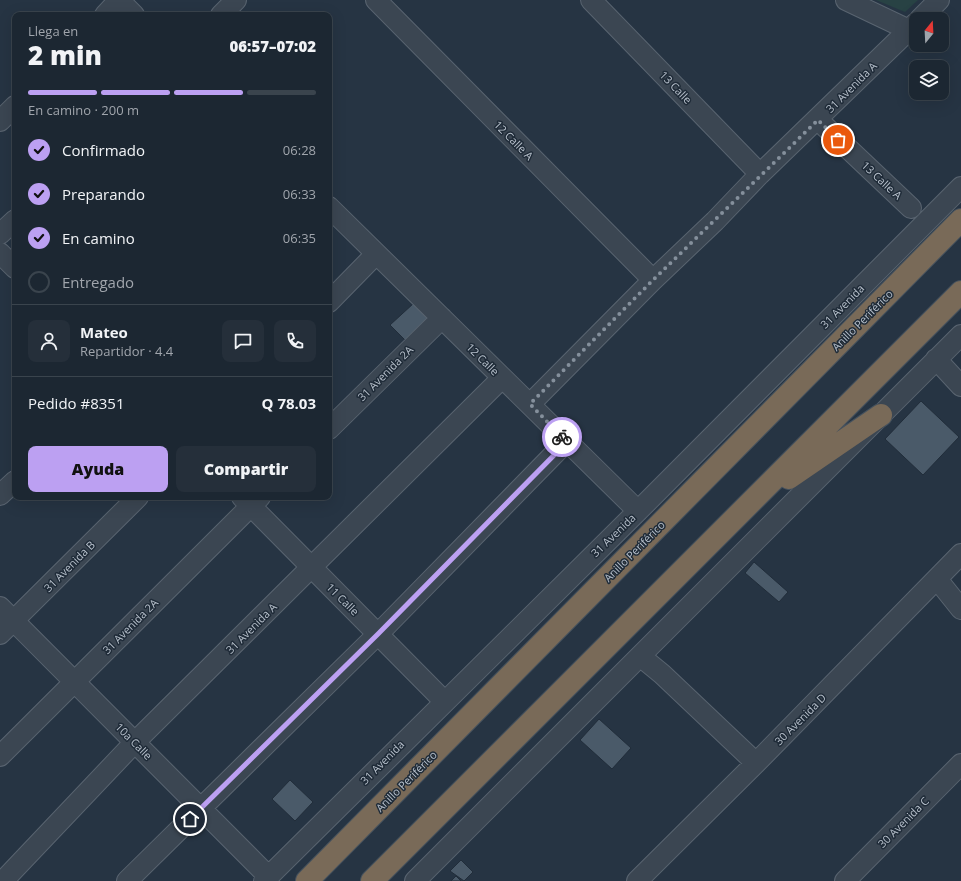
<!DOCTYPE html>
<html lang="es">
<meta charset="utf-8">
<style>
body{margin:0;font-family:"Open Sans",sans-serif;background:#252f3a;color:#f1f3f6;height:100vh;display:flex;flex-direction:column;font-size:15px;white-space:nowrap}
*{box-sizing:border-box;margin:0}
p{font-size:13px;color:#a0a5ac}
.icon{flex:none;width:22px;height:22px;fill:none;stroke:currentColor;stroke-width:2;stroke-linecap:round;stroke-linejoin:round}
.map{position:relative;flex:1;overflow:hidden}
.drawer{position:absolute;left:12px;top:12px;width:320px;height:488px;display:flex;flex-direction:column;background:#1c2732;border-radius:8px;box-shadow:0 4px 16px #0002,0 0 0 1px #3a444d}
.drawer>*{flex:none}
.needle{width:26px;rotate:18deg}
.tools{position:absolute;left:909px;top:12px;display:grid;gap:8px}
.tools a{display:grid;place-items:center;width:40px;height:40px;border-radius:8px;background:#1c2732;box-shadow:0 4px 16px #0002,0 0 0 1px #3a444d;font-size:20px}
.pin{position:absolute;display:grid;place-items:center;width:34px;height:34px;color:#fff;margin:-17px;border:2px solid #fff;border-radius:50%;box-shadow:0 1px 4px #0007}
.courier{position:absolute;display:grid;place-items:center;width:40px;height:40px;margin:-20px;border:3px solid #bca0f2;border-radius:50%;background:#fff;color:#222;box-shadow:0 1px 5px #0007}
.headline em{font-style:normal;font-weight:800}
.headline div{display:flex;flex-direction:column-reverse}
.headline{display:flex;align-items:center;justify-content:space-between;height:68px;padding:0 16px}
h1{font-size:26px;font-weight:800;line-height:30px}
.bar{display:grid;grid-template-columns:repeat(4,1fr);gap:6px 4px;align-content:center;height:48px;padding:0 16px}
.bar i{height:5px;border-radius:3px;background:#3a444d}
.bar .active{background:#bca0f2}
.bar p{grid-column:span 4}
.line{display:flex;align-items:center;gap:10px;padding:0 16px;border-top:1px solid #3a444d}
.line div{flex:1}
.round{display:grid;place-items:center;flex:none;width:42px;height:42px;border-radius:8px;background:#252f3a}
ol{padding:0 16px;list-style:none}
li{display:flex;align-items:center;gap:12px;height:44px}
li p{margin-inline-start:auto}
li .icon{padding:4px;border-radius:50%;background:#bca0f2;color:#111;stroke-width:4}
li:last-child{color:#a0a5ac}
li i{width:22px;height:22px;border:2px solid #3a444d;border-radius:50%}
.action{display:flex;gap:8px;margin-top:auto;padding:8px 16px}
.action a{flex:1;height:46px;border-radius:8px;background:#bca0f2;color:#111;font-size:16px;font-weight:800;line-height:46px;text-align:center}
.action a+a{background:#252f3a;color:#f1f3f6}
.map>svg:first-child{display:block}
.green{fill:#284244}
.building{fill:#4a5a69;stroke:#212d3a}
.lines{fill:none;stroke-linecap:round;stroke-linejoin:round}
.minor-casing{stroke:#596470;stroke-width:22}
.highway-casing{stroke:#45515d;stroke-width:24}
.minor{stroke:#3b4652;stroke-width:20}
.highway{stroke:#796a58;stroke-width:22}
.done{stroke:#85909c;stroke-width:4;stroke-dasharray:0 7.2}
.route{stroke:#bca0f2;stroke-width:5}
.labels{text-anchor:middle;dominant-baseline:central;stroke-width:3;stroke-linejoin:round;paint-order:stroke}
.street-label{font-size:11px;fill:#b8c1cc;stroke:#1f2b38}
</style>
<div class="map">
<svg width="961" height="881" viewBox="0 0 961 881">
<rect width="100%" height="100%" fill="#263443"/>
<path class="green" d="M 876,0 L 918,0 L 905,12 Z"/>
<path class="building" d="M 414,303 L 431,320 L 408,343 L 390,325 Z
M 921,401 L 959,437 L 923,475 L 885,439 Z
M 754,562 L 788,592 L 779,602 L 745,573 Z
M 599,719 L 631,748 L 612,769 L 580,740 Z
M 290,780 L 313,802 L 295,821 L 272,799 Z
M 461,860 L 473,872 L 464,881 L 450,871 Z
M 456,876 L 461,881 L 451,881 Z"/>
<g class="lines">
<g class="minor-casing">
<path id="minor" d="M 119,0 L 134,15
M 376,0 L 653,280
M 591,0 L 760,174
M 846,0 L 909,30
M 105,15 L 119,0
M 221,15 L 236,0
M 920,19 L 939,0
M 818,120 L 911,208
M 0,121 L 15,106
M 329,207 L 638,511
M 0,234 L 15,220
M 0,253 L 15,268
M 329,302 L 376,254
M 936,359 L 961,386
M 530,404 L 653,280 L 715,221 L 760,174 L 916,23
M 329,429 L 442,318
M 0,495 L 15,481
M 242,497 L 444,701
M 937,579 L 961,609
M 0,607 L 268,876
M 0,634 L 138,497
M 640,656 L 662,674 L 756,763
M 0,756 L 260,497
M 3,881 L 135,742 L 502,378
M 127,881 L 378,634 L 567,441
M 264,881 L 638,511 L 961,187
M 415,881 L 961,335
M 637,881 L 756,763 L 961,554
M 845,881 L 961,764"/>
</g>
<g class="highway-casing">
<path id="highway" d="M 789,478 L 881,415
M 307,881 L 961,220
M 372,881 L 961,292"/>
</g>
<use href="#minor" class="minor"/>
<use href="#highway" class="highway"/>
</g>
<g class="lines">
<path class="done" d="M 562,437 L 530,404 L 653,280 L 818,120 L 838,140"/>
<path class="route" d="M 190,819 L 378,634 L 567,442 L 562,437"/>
</g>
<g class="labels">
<g class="street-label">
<text transform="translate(676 87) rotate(46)">13 Calle</text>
<text transform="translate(851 87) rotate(-45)">31 Avenida A</text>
<text transform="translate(514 140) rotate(45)">12 Calle A</text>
<text transform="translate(882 180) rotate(43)">13 Calle A</text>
<text transform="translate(842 306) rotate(-45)">31 Avenida</text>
<text transform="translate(862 320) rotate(-45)">Anillo Periférico</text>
<text transform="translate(483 359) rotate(45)">12 Calle</text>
<text transform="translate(385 373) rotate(-45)">31 Avenida 2A</text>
<text transform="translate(613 535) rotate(-44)">31 Avenida</text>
<text transform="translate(634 551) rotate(-45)">Anillo Periférico</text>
<text transform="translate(69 566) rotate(-45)">31 Avenida B</text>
<text transform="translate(343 599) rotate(45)">11 Calle</text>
<text transform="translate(130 626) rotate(-45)">31 Avenida 2A</text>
<text transform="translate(251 628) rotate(-45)">31 Avenida A</text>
<text transform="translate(800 719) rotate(-45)">30 Avenida D</text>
<text transform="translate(134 741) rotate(45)">10a Calle</text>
<text transform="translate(382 762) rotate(-45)">31 Avenida</text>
<text transform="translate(406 781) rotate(-45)">Anillo Periférico</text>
<text transform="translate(903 822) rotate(-45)">30 Avenida C</text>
</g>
</g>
</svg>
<div class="tools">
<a><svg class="needle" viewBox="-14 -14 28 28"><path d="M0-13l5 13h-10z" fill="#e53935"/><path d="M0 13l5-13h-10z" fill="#a0a5ac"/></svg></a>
<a><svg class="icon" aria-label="layers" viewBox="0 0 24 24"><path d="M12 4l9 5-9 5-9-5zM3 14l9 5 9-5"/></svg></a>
</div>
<div class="pin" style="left:838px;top:140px;background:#ea580c"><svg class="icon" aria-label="bag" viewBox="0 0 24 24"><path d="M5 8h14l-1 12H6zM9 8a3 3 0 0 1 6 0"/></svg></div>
<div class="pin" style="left:190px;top:819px;background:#1f2937"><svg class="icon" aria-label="home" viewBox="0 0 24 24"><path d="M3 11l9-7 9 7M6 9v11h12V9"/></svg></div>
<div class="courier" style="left:562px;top:437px"><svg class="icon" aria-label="bike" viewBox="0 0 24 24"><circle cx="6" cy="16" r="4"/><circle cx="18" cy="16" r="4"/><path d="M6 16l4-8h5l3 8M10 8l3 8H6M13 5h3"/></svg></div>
<section class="drawer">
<div class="headline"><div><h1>2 min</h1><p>Llega en</p></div><em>06:57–07:02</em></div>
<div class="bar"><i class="active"></i><i class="active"></i><i class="active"></i><i></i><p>En camino · 200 m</p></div>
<ol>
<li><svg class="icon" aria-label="check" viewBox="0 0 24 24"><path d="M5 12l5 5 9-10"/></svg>Confirmado<p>06:28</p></li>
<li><svg class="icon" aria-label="check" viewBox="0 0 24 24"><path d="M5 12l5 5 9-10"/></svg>Preparando<p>06:33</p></li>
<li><svg class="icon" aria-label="check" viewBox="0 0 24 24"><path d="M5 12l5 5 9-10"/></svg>En camino<p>06:35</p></li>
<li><i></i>Entregado</li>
</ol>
<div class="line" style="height:72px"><a class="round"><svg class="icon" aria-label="person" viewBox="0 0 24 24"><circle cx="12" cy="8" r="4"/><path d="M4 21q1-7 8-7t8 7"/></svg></a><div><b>Mateo</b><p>Repartidor · 4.4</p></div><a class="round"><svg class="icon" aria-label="chat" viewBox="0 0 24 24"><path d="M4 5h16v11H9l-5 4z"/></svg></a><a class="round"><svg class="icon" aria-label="phone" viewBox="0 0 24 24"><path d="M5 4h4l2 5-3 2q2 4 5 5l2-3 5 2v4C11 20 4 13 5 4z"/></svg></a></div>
<div class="line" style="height:52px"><div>Pedido #8351</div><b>Q 78.03</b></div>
<div class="action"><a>Ayuda</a><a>Compartir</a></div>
</section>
</div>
